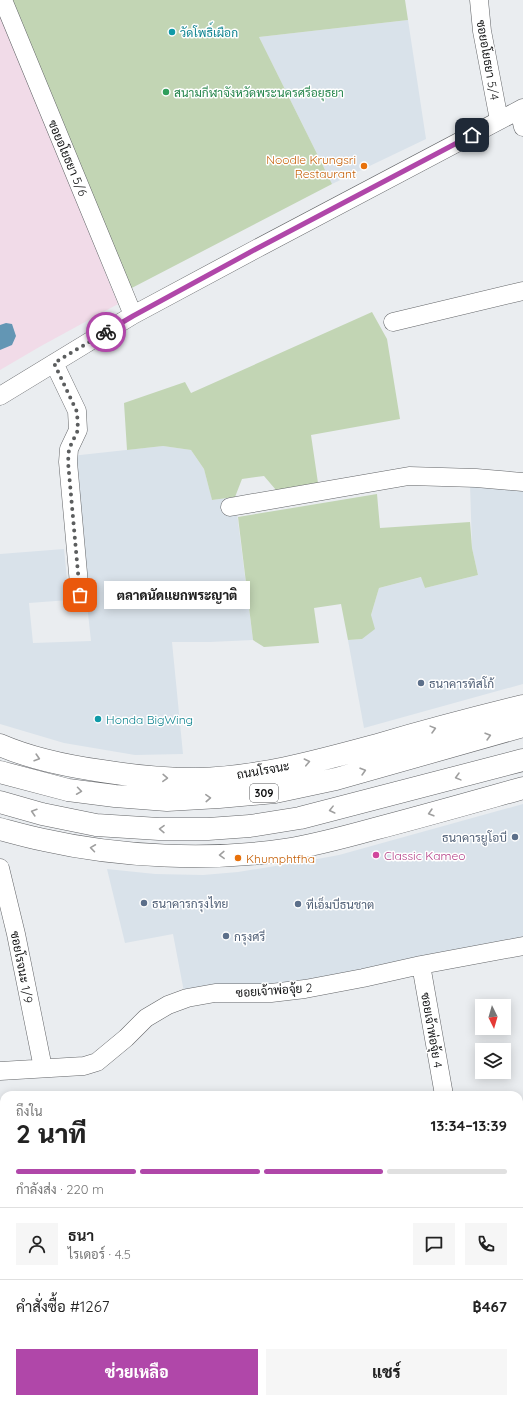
<!DOCTYPE html>
<html lang="th">
<meta charset="utf-8">
<style>
body{margin:0;font-family:Quicksand,Sarabun,sans-serif;background:#f6f6f6;color:#222;height:100vh;display:flex;flex-direction:column;font-size:15px;white-space:nowrap}
*{box-sizing:border-box;margin:0}
p{font-size:13px;color:#767676}
.icon{flex:none;width:22px;height:22px;fill:none;stroke:currentColor;stroke-width:2;stroke-linecap:round;stroke-linejoin:round}
.map{position:relative;flex:1;overflow:hidden}
.sheet{position:absolute;left:0px;top:1091px;width:523px;height:312px;display:flex;flex-direction:column;background:#fff;border-radius:12px 12px 0 0;box-shadow:0 2px 10px #0003}
.sheet>*{flex:none}
.needle{width:26px;rotate:175deg}
.tools{position:absolute;left:475px;top:999px;display:grid;gap:8px}
.tools a{display:grid;place-items:center;width:36px;height:36px;border-radius:0px;background:#fff;box-shadow:0 2px 10px #0003;font-size:20px}
.pin{position:absolute;display:grid;place-items:center;width:34px;height:34px;color:#fff;margin:-17px;border-radius:8px;box-shadow:0 2px 6px #0006}
.courier{position:absolute;display:grid;place-items:center;width:40px;height:40px;margin:-20px;border:3px solid #b047a9;border-radius:50%;background:#fff;color:#222;box-shadow:0 1px 5px #0007}
.bubble{position:absolute;height:28px;border-radius:0px;background:#fff;box-shadow:0 2px 10px #0003;font-size:13px;font-weight:800;line-height:28px;text-align:center}
.summary em{font-style:normal;font-weight:800}
.summary div{display:flex;flex-direction:column-reverse}
.summary{display:flex;align-items:center;justify-content:space-between;height:68px;padding:0 16px}
h1{font-size:26px;font-weight:800;line-height:30px}
.bar{display:grid;grid-template-columns:repeat(4,1fr);gap:6px 4px;align-content:center;height:48px;padding:0 16px}
.bar i{height:5px;border-radius:3px;background:#e0e0e0}
.bar .selected{background:#b047a9}
.bar p{grid-column:span 4}
.line{display:flex;align-items:center;gap:10px;padding:0 16px;border-top:1px solid #e0e0e0}
.line div{flex:1}
.round{display:grid;place-items:center;flex:none;width:42px;height:42px;border-radius:0px;background:#f6f6f6}
.primary-button{display:flex;gap:8px;margin-top:auto;padding:8px 16px}
.primary-button a{flex:1;height:46px;border-radius:0px;background:#b047a9;color:#fff;font-size:16px;font-weight:800;line-height:46px;text-align:center}
.primary-button a+a{background:#f6f6f6;color:#222}
.map>svg:first-child{display:block}
.built{fill:#d9e2ea}
.education{fill:#f1dbe8}
.green{fill:#c2d5b4}
.water{fill:#6396b4}
.lines{fill:none;stroke-linecap:round;stroke-linejoin:round}
.minor-casing{stroke:#636568;stroke-width:19}
.major-casing{stroke:#636568;stroke-width:23}
.minor{stroke:#fff;stroke-width:18}
.major{stroke:#fff;stroke-width:22}
.oneway{stroke:#9f9f9f}
.done{stroke:#5b5d5e;stroke-width:4;stroke-dasharray:0 7.2}
.route{stroke:#b047a9;stroke-width:5}
.culture-dot{fill:#0f9aa8;stroke:#fff;stroke-width:1.5}
.leisure-dot{fill:#2e9e5b;stroke:#fff;stroke-width:1.5}
.food-dot{fill:#e8710a;stroke:#fff;stroke-width:1.5}
.service-dot{fill:#5c6f8a;stroke:#fff;stroke-width:1.5}
.hotel-dot{fill:#d1479c;stroke:#fff;stroke-width:1.5}
.labels{text-anchor:middle;dominant-baseline:central;stroke-width:3;stroke-linejoin:round;paint-order:stroke}
.shield{fill:#fff;stroke:#565758;stroke-width:1}
.shield-label{font-size:11px;font-weight:bold;fill:#0e0f10}
.culture-label{font-size:12px;fill:#0d838f;stroke:#fff;text-anchor:start}
.street-label{font-size:12px;fill:#0e0f10;stroke:#fff}
.leisure-label{font-size:12px;fill:#27864d;stroke:#fff;text-anchor:start}
.food-label{font-size:12px;fill:#c56008;stroke:#fff;text-anchor:end}
.service-label{font-size:12px;fill:#4e5e75;stroke:#fff;text-anchor:start}
.hotel-label{font-size:12px;fill:#b23c85;stroke:#fff;text-anchor:start}
</style>
<div class="map">
<svg width="523" height="1403" viewBox="0 0 523 1403">
<rect width="100%" height="100%" fill="#eaedf0"/>
<path class="built" d="M 408,20 L 426,139 L 332,184 L 259,37 Z
M 163,446 L 191,450 L 204,469 L 212,500 L 235,497 L 253,640 L 210,642 L 172,642 L 183,754 L 135,755 L 64,743 L 0,724 L 0,554 L 64,549 L 69,600 L 29,603 L 33,643 L 91,641 L 71,456 Z
M 470,484 L 523,488 L 523,684 L 364,728 L 348,640 L 362,639 L 371,615 L 379,588 L 422,577 L 425,588 L 478,575 L 472,548 Z
M 523,804 L 523,937 L 330,976 L 261,987 L 184,992 L 173,934 L 125,943 L 107,869 L 155,874 L 203,875 L 238,872 L 312,860 L 339,855 Z"/>
<path class="education" d="M 0,13 L 118,304 L 41,346 L 0,370 Z"/>
<path class="green" d="M 7,0 L 405,0 L 408,20 L 259,37 L 332,184 L 126,291 Z
M 372,312 L 387,339 L 400,419 L 311,435 L 318,483 L 276,490 L 264,476 L 242,479 L 235,497 L 212,500 L 204,469 L 191,450 L 163,446 L 127,450 L 124,403 L 185,382 L 191,393 Z
M 377,494 L 380,528 L 470,522 L 472,548 L 478,575 L 425,588 L 421,577 L 379,588 L 371,615 L 375,629 L 362,639 L 348,640 L 341,604 L 314,608 L 319,643 L 264,647 L 253,640 L 238,517 Z
M 205,1399 L 296,1399 L 298,1403 L 206,1403 Z"/>
<path class="water" d="M 6,323 L 12,324 L 16,336 L 12,345 L 0,350 L 0,325 Z
M 519,1149 L 523,1149 L 523,1196 L 519,1197 Z
M 4,1274 L 4,1320 L 0,1321 L 0,1275 Z
M 4,1378 L 4,1399 L 205,1399 L 206,1403 L 0,1403 L 0,1384 Z"/>
<g class="lines">
<g class="minor-casing">
<path id="minor" d="M 3,0 L 133,315
M 479,0 L 482,31 L 499,120
M 519,110 L 523,127
M 393,322 L 523,291
M 54,363 L 77,411 L 78,430 L 69,449 L 68,462 L 80,595
M 0,396 L 133,315 L 256,249 L 523,108
M 230,507 L 409,476 L 476,478 L 523,482
M 0,868 L 16,934 L 43,1068
M 421,965 L 444,1095
M 0,1071 L 84,1066 L 97,1062 L 126,1038 L 146,1018 L 168,1005 L 187,998 L 215,993 L 271,993 L 305,989 L 363,978 L 421,965 L 523,946
M 519,1331 L 523,1330"/>
</g>
<g class="major-casing">
<path id="major" d="M 0,745 C 32,759 67,766 102,771 C 133,776 164,779 196,779 C 257,778 318,761 377,745 C 425,731 474,718 523,706
M 0,772 L 68,790 L 115,796 L 167,800 L 219,797 L 275,792 L 336,779 L 523,726
M 0,802 L 42,814 L 96,825 L 159,829 L 208,829 L 250,826 L 300,818 L 523,760
M 0,829 C 15,833 29,837 44,840 C 119,857 209,861 285,850 C 315,845 345,837 374,829 C 424,816 473,802 523,788"/>
</g>
<use href="#minor" class="minor"/>
<use href="#major" class="major"/>
</g>
<defs><path id="oneway-chevron" d="M-2-3.5L2.5 0L-2 3.5" fill="none" stroke-width="1.6" stroke-linecap="round" stroke-linejoin="round"/></defs>
<g class="oneway">
<use href="#oneway-chevron" transform="translate(433 729) rotate(-15)"/>
<use href="#oneway-chevron" transform="translate(488 736) rotate(-16)"/>
<use href="#oneway-chevron" transform="translate(37 758) rotate(17)"/>
<use href="#oneway-chevron" transform="translate(307 762) rotate(-13)"/>
<use href="#oneway-chevron" transform="translate(363 771) rotate(-16)"/>
<use href="#oneway-chevron" transform="translate(458 777) rotate(165)"/>
<use href="#oneway-chevron" transform="translate(165 778) rotate(2)"/>
<use href="#oneway-chevron" transform="translate(79 791) rotate(8)"/>
<use href="#oneway-chevron" transform="translate(208 798) rotate(-3)"/>
<use href="#oneway-chevron" transform="translate(332 810) rotate(166)"/>
<use href="#oneway-chevron" transform="translate(34 812) rotate(-163)"/>
<use href="#oneway-chevron" transform="translate(431 813) rotate(164)"/>
<use href="#oneway-chevron" transform="translate(162 829) rotate(-179)"/>
<use href="#oneway-chevron" transform="translate(93 848) rotate(-172)"/>
<use href="#oneway-chevron" transform="translate(222 855) rotate(178)"/>
</g>
<g class="lines">
<path class="done" d="M 80,595 L 68,462 L 69,449 L 78,430 L 77,412 L 54,363 L 106,332"/>
<path class="route" d="M 106,332 L 133,316 L 256,249 L 472,135"/>
</g>
<g class="culture-dot">
<circle cx="172" cy="32" r="4"/>
<circle cx="98" cy="719" r="4"/>
</g>
<circle class="leisure-dot" cx="166" cy="92" r="4"/>
<g class="food-dot">
<circle cx="364" cy="166" r="4"/>
<circle cx="238" cy="858" r="4"/>
</g>
<g class="service-dot">
<circle cx="421" cy="683" r="4"/>
<circle cx="515" cy="837" r="4"/>
<circle cx="144" cy="903" r="4"/>
<circle cx="298" cy="904" r="4"/>
<circle cx="226" cy="936" r="4"/>
</g>
<circle class="hotel-dot" cx="376" cy="855" r="4"/>
<g class="labels">
<rect class="shield" x="250" y="784" width="28" height="18" rx="3"/>
<g class="shield-label">
<text x="264" y="793">309</text>
</g>
<g class="culture-label">
<text x="180" y="32">วัดโพธิ์เผือก</text>
<text x="106" y="719">Honda BigWing</text>
</g>
<g class="street-label">
<text transform="translate(488 60) rotate(80)">ซอยอโยธยา 5/4</text>
<text transform="translate(68 158) rotate(67)">ซอยอโยธยา 5/6</text>
<text transform="translate(263 770) rotate(-10)">ถนนโรจนะ</text>
<text transform="translate(22 967) rotate(79)">ซอยโรจนะ 1/9</text>
<text transform="translate(274 990) rotate(-4)">ซอยเจ้าพ่อจุ้ย 2</text>
<text transform="translate(432 1030) rotate(80)">ซอยเจ้าพ่อจุ้ย 4</text>
</g>
<g class="leisure-label">
<text x="174" y="92">สนามกีฬาจังหวัดพระนครศรีอยุธยา</text>
</g>
<g class="food-label">
<text x="356" y="159">Noodle Krungsri<tspan x="356" dy="14">Restaurant</tspan></text>
<text x="246" y="858" text-anchor="start">Khumphtfha</text>
</g>
<g class="service-label">
<text x="429" y="683">ธนาคารทิสโก้</text>
<text x="507" y="837" text-anchor="end">ธนาคารยูโอบี</text>
<text x="152" y="903">ธนาคารกรุงไทย</text>
<text x="306" y="904">ทีเอ็มบีธนชาต</text>
<text x="234" y="936">กรุงศรี</text>
</g>
<g class="hotel-label">
<text x="384" y="855">Classic Kameo</text>
</g>
</g>
</svg>
<div class="tools">
<a><svg class="needle" viewBox="-14 -14 28 28"><path d="M0-13l5 13h-10z" fill="#e53935"/><path d="M0 13l5-13h-10z" fill="#767676"/></svg></a>
<a><svg class="icon" aria-label="layers" viewBox="0 0 24 24"><path d="M12 4l9 5-9 5-9-5zM3 14l9 5 9-5"/></svg></a>
</div>
<div class="pin" style="left:80px;top:595px;background:#ea580c"><svg class="icon" aria-label="bag" viewBox="0 0 24 24"><path d="M5 8h14l-1 12H6zM9 8a3 3 0 0 1 6 0"/></svg></div>
<div class="pin" style="left:472px;top:135px;background:#1f2937"><svg class="icon" aria-label="home" viewBox="0 0 24 24"><path d="M3 11l9-7 9 7M6 9v11h12V9"/></svg></div>
<div class="courier" style="left:106px;top:332px"><svg class="icon" aria-label="bike" viewBox="0 0 24 24"><circle cx="6" cy="16" r="4"/><circle cx="18" cy="16" r="4"/><path d="M6 16l4-8h5l3 8M10 8l3 8H6M13 5h3"/></svg></div>
<div class="bubble" style="left:104px;top:581px;width:146px">ตลาดนัดแยกพระญาติ</div>
<section class="sheet">
<div class="summary"><div><h1>2 นาที</h1><p>ถึงใน</p></div><em>13:34–13:39</em></div>
<div class="bar"><i class="selected"></i><i class="selected"></i><i class="selected"></i><i></i><p>กำลังส่ง · 220 m</p></div>
<div class="line" style="height:72px"><a class="round"><svg class="icon" aria-label="person" viewBox="0 0 24 24"><circle cx="12" cy="8" r="4"/><path d="M4 21q1-7 8-7t8 7"/></svg></a><div><b>ธนา</b><p>ไรเดอร์ · 4.5</p></div><a class="round"><svg class="icon" aria-label="chat" viewBox="0 0 24 24"><path d="M4 5h16v11H9l-5 4z"/></svg></a><a class="round"><svg class="icon" aria-label="phone" viewBox="0 0 24 24"><path d="M5 4h4l2 5-3 2q2 4 5 5l2-3 5 2v4C11 20 4 13 5 4z"/></svg></a></div>
<div class="line" style="height:52px"><div>คำสั่งซื้อ #1267</div><b>฿467</b></div>
<div class="primary-button"><a>ช่วยเหลือ</a><a>แชร์</a></div>
</section>
</div>
